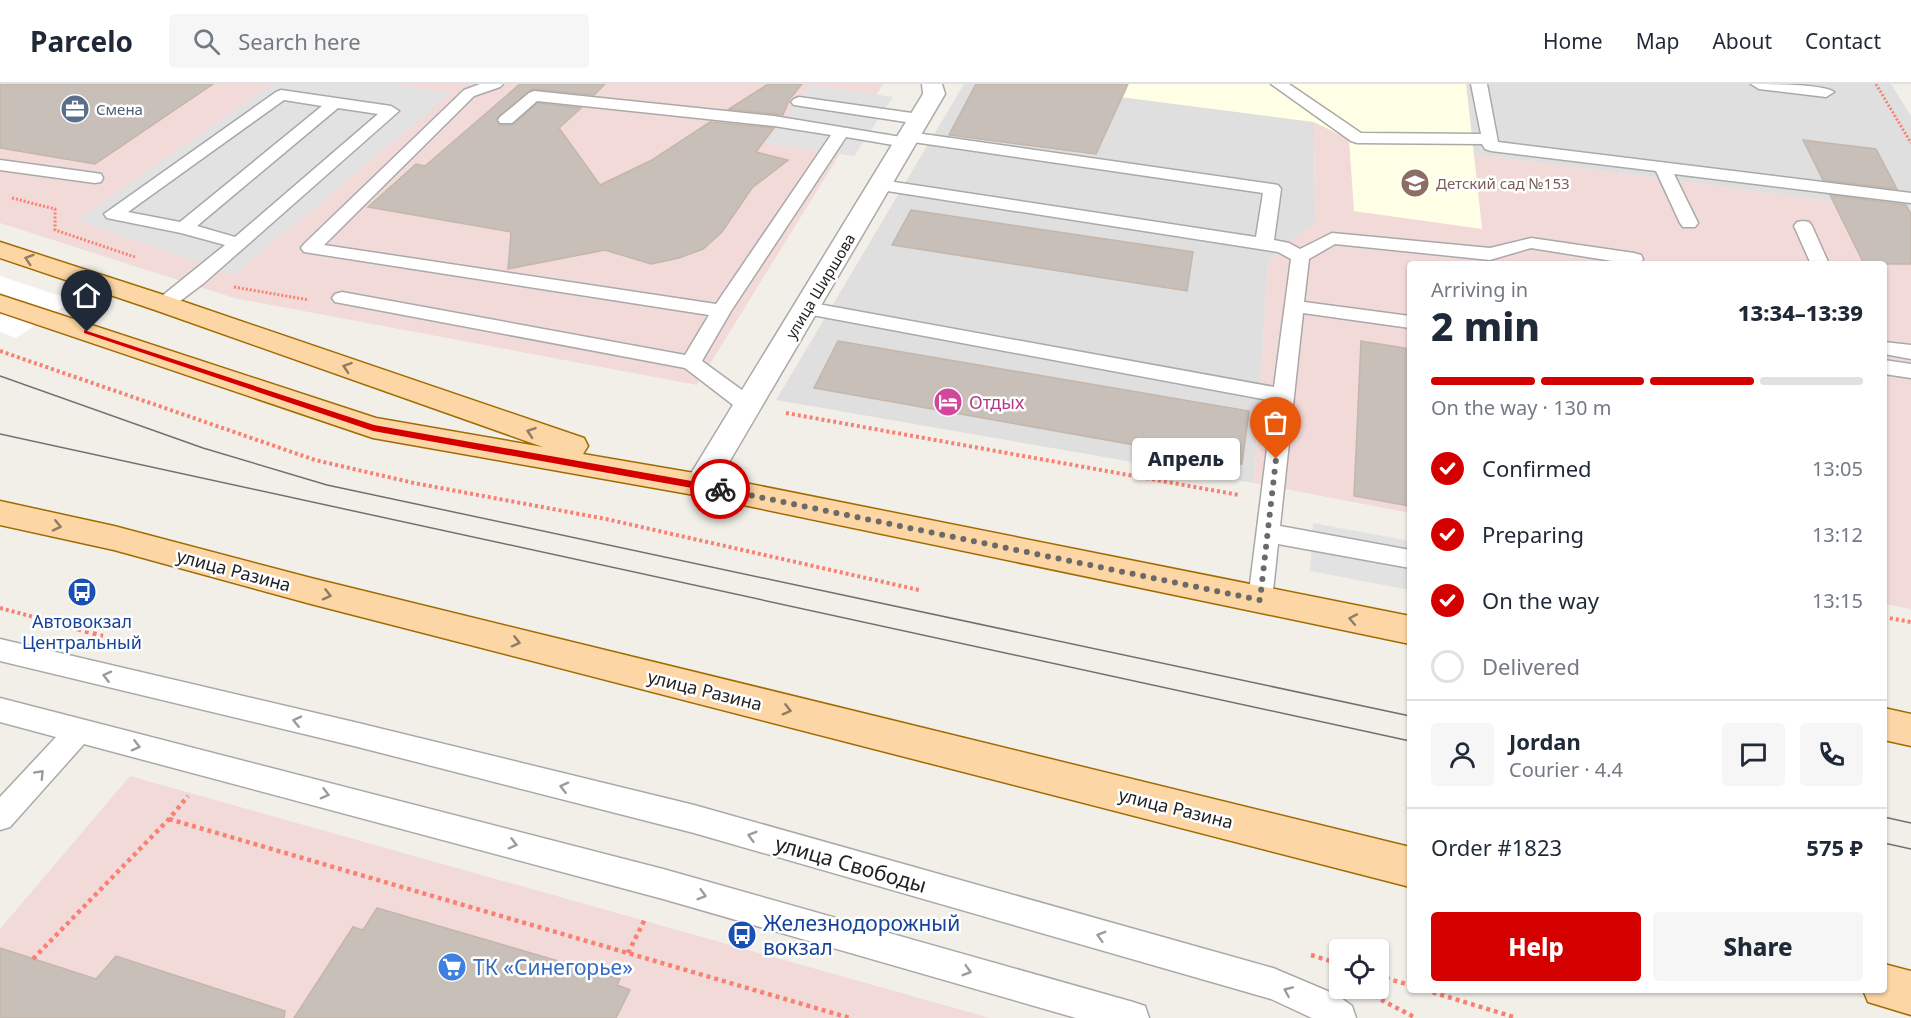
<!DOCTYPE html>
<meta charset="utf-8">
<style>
body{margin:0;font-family:"Noto Sans",sans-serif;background:#f6f6f7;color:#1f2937;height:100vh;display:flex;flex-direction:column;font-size:22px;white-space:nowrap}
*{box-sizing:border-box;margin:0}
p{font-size:20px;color:#747a83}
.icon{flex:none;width:33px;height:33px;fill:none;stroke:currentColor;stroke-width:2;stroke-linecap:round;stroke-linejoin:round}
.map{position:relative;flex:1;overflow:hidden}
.side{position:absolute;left:1407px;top:177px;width:480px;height:732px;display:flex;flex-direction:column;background:#fff;border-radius:6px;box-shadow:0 2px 4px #0004}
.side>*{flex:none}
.buttons{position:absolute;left:1329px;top:855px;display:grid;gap:12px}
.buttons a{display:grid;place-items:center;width:60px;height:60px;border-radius:6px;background:#fff;box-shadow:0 2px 4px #0004;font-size:30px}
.pin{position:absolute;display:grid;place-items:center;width:51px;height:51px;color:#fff;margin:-62px -26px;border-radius:50% 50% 50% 0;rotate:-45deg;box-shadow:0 0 6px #0007}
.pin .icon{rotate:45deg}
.courier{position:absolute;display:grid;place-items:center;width:60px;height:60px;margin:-30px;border:4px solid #d40000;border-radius:50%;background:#fff;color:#222;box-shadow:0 2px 8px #0007}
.bubble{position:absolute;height:42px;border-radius:6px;background:#fff;box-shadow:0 2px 4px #0004;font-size:20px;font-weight:800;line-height:42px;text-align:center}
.summary em{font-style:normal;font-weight:800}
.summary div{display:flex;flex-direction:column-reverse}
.summary{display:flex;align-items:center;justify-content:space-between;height:102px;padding:0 24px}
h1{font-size:39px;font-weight:800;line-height:45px}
.bar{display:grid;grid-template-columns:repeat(4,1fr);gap:9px 6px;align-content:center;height:72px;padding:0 24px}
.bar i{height:8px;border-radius:4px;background:#e0e1e3}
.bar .current{background:#d40000}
.bar p{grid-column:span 4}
.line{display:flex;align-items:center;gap:15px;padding:0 24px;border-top:2px solid #e0e1e3}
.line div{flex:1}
.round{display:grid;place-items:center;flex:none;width:63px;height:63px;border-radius:6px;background:#f6f6f7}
ol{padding:0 24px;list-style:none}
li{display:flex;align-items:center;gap:18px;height:66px}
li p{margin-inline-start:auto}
li .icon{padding:6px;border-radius:50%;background:#d40000;color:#fff;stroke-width:4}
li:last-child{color:#747a83}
li i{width:33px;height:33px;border:3px solid #e0e1e3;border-radius:50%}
.primary-button{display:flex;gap:12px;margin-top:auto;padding:12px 24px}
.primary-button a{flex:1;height:69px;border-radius:6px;background:#d40000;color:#fff;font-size:24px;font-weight:800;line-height:69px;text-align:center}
.primary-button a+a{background:#f6f6f7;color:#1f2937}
header{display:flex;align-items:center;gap:36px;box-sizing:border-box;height:84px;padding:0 30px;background:#fff;border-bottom:2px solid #e0e1e3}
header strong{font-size:28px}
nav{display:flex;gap:33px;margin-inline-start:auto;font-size:21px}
.search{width:420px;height:54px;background:#f6f6f7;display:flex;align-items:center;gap:15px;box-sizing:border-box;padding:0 21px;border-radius:6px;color:#747a83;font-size:22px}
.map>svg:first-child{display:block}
.residential{fill:#e0dfdf}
.commercial{fill:#f2dad9}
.education{fill:#ffffe5}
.parking{fill:#e2e2e2}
.pier{fill:#fff}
.building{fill:#c7bfb8;stroke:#c4b6ab;stroke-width:1.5}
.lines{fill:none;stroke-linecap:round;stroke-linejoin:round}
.lane-casing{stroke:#a9a9a9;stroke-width:3}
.street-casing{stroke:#a9a9a9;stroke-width:3}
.primary-casing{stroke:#a06b00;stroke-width:3}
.path-far2{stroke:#fa8072;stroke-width:3;stroke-dasharray:2 2;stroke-linecap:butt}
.path-far1{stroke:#fa8072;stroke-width:4;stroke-dasharray:3 3;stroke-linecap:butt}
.path{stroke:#fa8072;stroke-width:4.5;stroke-dasharray:4 4;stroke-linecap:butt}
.lane{fill:#fff;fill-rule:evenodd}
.street{fill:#fff;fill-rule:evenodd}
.primary{fill:#fcd6a4;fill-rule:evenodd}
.tram{stroke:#707070;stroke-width:1.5}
.oneway{stroke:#8f7c63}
.oneway2{stroke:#9c9c9c}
.route{fill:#d40000}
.done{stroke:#6b6a68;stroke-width:6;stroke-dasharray:0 10.8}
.labels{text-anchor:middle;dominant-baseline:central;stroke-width:5;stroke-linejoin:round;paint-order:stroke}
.far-service-label{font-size:15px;fill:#4e5e75;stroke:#fff;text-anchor:start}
.far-education-label{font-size:15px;fill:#785e54;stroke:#fff;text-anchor:start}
.far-street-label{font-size:15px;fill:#222;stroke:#fff}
.hotel-label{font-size:18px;fill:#b23c85;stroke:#fff;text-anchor:start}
.street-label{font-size:18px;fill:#222;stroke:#fff}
.transit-label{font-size:18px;fill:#164399;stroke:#fff}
.near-street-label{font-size:21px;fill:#222;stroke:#fff}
.near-transit-label{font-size:21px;fill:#164399;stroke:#fff;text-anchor:start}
.near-shop-label{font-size:21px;fill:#366cbe;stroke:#fff;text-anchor:start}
</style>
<header>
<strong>Parcelo</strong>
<div class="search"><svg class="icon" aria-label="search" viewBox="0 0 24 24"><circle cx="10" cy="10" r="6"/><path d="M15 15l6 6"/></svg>Search here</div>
<nav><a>Home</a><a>Map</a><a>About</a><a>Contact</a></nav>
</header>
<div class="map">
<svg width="1911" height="934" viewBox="0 0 1911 934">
<rect width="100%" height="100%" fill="#f2efe9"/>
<path class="residential" d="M 964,0 L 1020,0 L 1314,38 L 1315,139 L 1283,163 L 1268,179 L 1254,399 L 776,316 Z
M 1466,0 L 1891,0 L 1911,32 L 1911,128 L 1474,70 Z"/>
<path class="commercial" d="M 0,0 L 883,0 L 697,301 L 234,214 L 0,139 Z
M 1314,38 L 1349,55 L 1355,127 L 1482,144 L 1474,70 L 1911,128 L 1911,525 L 1884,520 L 1884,180 L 1410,180 L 1410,429 L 1254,399 L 1268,179 L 1283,163 L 1315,139 Z
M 130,692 L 990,934 L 0,934 L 0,845 Z"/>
<path class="education" d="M 1020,0 L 1466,0 L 1482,145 L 1354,127 L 1349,55 L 1314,38 Z"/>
<path class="parking" d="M 272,0 L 390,0 L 451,9 L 234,191 L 77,136 Z
M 810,1 L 893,13 L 854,72 L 765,59 Z
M 1313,439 L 1410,457 L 1410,506 L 1310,487 Z"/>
<path class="pier" d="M 0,192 L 73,216 L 16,254 L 0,248 Z"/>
<path class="building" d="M 0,0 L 213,0 L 95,80 L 0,64 Z
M 520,0 L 605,0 L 594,11 L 533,5 L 496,35 L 500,41 L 512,41 L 538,19 L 581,24 L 559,44 L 600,101 L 652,76 L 710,38 L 774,44 L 756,68 L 788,76 L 752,104 L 722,148 L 703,165 L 679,174 L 651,180 L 605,166 L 508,185 L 511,148 L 368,123 L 416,80 L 425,82 Z
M 768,0 L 802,0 L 789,16 L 783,31 L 729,25 Z
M 976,0 L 1128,0 L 1096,70 L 949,51 Z
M 1803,56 L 1876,65 L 1897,105 L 1823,96 Z
M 1830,111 L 1906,121 L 1911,130 L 1911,180 L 1864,180 Z
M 911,126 L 1193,168 L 1187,207 L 892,161 Z
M 838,257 L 1249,327 L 1242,380 L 814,304 Z
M 1361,257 L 1410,265 L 1410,422 L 1354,412 Z
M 377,824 L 620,895 L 617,901 L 630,906 L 616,934 L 294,934 L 353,843 L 363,846 Z
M 0,864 L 96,895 L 116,872 L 285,927 L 284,934 L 0,934 Z"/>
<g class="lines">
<g class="lane-casing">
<path id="lane" d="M 480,0 L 503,0 L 500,3 L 474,12 L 324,161 L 716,220 L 831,51 L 774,42 L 537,17 L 512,39 L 500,39 L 498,36 L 500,33 L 529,9 L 534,7 L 774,32 L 901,53 L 909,48 L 1272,100 L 1278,101 L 1281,105 L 1274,156 L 1289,159 L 1300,165 L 1332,149 L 1490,164 L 1531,154 L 1634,169 L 1641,171 L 1643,175 L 1641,179 L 1631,180 L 1531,164 L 1490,176 L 1335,160 L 1309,175 L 1304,218 L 1410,232 L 1410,244 L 1303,229 L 1280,442 L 1410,466 L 1410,484 L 1278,460 L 1272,516 L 1269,523 L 1260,526 L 1251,523 L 1248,516 L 1273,317 L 807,230 L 800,228 L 797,224 L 800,220 L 807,218 L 1274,303 L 1291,175 L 1278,168 L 881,106 L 875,105 L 872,101 L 875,97 L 881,96 L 1256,153 L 1263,109 L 913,58 L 905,63 L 846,53 L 731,227 L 702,277 L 757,317 L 760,322 L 757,327 L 749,329 L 741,327 L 685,284 L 335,218 L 332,214 L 335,210 L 342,208 L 685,271 L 709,231 L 304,168 L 301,164 L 304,160 L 464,6 Z
M 1271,0 L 1289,0 L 1361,49 L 1481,50 L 1471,0 L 1487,0 L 1498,58 L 1911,109 L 1911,119 L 1674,90 L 1698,139 L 1695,143 L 1683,143 L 1680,139 L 1656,87 L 1491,67 L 1485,65 L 1482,60 L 1357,59 L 1351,57 Z
M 1751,0 C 1769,0 1823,0 1834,8 L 1826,13 L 1759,5 Z
M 281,6 L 391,22 L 399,27 L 204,199 L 171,224 L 157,224 L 154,220 L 157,216 L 225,161 L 181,149 L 107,134 L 104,130 L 276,8 ZM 284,16 L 322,22 L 180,138 L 128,128 ZM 338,24 L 378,30 L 235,153 L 197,142 Z
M 799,13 L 919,30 L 927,35 L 919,40 L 794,21 L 791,18 L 794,15 Z
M 0,76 L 95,89 L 101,90 L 103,94 L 101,98 L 95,99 L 0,86 Z
M 1803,137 L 1809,138 L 1812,142 L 1829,180 L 1811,180 L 1794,142 L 1797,138 Z
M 1884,258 L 1911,261 L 1911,275 L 1884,270 Z
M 1884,276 L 1911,280 L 1911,294 L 1884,290 Z
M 0,555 L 354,638 L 694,721 L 1273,884 L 1337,911 L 1352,922 L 1356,934 L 1312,934 L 1271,915 L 694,749 L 354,662 L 0,577 Z
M 0,614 L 663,785 L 1133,918 L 1145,922 L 1149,934 L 1076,934 L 663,815 L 84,660 L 10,743 L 0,746 L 0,713 L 56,653 L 0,638 Z"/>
</g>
<g class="street-casing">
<path id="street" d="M 922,0 L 942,0 L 945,10 L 711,409 L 700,412 L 689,409 L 684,401 L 923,10 Z"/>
</g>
<g class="primary-casing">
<path id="primary" d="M 0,158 L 173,214 L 584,354 L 588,362 L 583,370 L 700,390 L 1410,532 L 1410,560 L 700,412 L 373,354 L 0,228 L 0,211 L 376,334 L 543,363 L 155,226 L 0,174 Z
M 0,417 L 114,442 L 311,494 L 1410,763 L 1410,803 L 311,520 L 114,466 L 0,441 Z
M 1884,624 L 1911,630 L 1911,662 L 1884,656 Z
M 1884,880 L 1911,887 L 1911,931 L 1868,918 L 1863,906 L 1884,906 Z"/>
</g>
<path class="path-far2" d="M 1876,0 L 1911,59
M 12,114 L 55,125 L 55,146 L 135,173
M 234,203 L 309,216"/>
<path class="path-far1" d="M 0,267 L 315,376 L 414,399 L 606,435 L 919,506
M 786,329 L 1239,411
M 0,524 L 60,540
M 1884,533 L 1911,538"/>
<path class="path" d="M 54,539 L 103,552
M 169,735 L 850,934
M 628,869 L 645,835
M 1311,871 L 1340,880
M 33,875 L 169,735 L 188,712
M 1378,892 L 1410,901
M 1425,906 L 1517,934
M 1374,912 L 1416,934"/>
<use href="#lane" class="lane"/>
<use href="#street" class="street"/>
<use href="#primary" class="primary"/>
<path class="tram" d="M 0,292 L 203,364 L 327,401 L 1410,632
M 0,350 L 1410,657
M 1884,733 L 1911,739
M 1884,759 L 1911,765"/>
</g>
<defs><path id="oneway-chevron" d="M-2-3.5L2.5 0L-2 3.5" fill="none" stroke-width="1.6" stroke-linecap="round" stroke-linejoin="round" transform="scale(1.5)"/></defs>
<g class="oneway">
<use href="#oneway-chevron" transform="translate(29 175) rotate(-162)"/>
<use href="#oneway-chevron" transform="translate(347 283) rotate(-161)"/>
<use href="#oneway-chevron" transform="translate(531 348) rotate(-161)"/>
<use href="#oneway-chevron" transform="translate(57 442) rotate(13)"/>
<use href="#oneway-chevron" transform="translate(327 511) rotate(14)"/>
<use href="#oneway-chevron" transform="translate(1353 535) rotate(-169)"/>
<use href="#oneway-chevron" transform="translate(516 558) rotate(14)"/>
<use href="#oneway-chevron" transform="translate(787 626) rotate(14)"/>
</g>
<g class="oneway2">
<use href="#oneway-chevron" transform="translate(107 592) rotate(-166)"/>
<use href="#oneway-chevron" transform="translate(297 637) rotate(-167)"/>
<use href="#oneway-chevron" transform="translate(136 662) rotate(14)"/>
<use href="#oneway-chevron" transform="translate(40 690) rotate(-47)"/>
<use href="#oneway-chevron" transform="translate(564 703) rotate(-166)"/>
<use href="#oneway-chevron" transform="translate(325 710) rotate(15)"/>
<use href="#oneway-chevron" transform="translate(752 752) rotate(-164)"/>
<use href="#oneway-chevron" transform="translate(513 760) rotate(15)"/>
<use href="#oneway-chevron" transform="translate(702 811) rotate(16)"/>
<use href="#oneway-chevron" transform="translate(1101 852) rotate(-164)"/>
<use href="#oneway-chevron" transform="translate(967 887) rotate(16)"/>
<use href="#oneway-chevron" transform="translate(1288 907) rotate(-157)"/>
</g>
<path class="route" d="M 84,246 L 374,341 L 720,402 L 725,405 L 720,409 L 373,347 L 84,249 Z"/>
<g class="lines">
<path class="done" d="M 720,405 L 1260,516 L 1276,375"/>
</g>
<defs>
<g id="office-disc" transform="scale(1.5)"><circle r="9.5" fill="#5c6f8a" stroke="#fff"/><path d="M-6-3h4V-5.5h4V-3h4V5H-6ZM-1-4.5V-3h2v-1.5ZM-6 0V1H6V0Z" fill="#fff"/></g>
<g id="school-disc" transform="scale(1.5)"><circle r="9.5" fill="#8d6e63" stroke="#fff"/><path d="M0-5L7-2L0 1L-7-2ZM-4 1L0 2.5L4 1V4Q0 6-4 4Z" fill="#fff"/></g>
<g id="hotel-disc" transform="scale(1.5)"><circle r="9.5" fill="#d1479c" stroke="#fff"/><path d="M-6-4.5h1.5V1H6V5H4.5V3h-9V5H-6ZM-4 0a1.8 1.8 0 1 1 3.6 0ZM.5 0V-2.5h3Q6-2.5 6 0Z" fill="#fff"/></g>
<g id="bus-disc" transform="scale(1.5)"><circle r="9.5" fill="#1a4fb4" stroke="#fff"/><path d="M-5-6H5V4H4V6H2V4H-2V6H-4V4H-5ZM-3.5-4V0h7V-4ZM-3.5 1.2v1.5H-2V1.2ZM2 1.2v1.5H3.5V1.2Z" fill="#fff"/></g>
<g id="supermarket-disc" transform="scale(1.5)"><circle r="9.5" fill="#3f7fe0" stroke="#fff"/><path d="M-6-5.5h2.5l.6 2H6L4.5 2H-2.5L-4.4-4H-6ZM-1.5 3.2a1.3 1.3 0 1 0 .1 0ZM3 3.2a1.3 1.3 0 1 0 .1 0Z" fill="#fff"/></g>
</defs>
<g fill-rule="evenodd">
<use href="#office-disc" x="75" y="25"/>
<use href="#school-disc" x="1415" y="99"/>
<use href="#hotel-disc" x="948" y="318"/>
<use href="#bus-disc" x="82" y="508"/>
<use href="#bus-disc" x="742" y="851"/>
<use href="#supermarket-disc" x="452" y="883"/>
</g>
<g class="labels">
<g class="far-service-label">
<text x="96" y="25">Смена</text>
</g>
<g class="far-education-label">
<text x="1436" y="99">Детский сад №153</text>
</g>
<g class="far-street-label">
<text transform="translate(820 202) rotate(-59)">улица Ширшова</text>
</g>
<g class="hotel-label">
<text x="969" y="318">Отдых</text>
</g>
<g class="street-label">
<text transform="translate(234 486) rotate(15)">улица Разина</text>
<text transform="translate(705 606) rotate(14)">улица Разина</text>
<text transform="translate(1176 724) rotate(14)">улица Разина</text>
</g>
<g class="transit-label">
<text x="82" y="537">Автовокзал<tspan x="82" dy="21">Центральный</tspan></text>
</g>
<g class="near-street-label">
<text transform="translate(851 780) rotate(16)">улица Свободы</text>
</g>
<g class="near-transit-label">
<text x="763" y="839">Железнодорожный<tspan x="763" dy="24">вокзал</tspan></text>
</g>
<g class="near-shop-label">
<text x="473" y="883">ТК «Синегорье»</text>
</g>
</g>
</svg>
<div class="buttons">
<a><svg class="icon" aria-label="locate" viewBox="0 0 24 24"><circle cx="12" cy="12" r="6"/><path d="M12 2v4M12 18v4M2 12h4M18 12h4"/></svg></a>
</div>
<div class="pin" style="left:1276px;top:375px;background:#ea580c"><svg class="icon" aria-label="bag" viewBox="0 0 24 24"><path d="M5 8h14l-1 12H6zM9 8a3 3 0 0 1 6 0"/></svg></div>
<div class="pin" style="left:87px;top:248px;background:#1f2937"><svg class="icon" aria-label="home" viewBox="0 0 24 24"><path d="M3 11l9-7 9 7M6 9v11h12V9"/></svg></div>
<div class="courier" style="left:720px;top:405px"><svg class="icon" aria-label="bike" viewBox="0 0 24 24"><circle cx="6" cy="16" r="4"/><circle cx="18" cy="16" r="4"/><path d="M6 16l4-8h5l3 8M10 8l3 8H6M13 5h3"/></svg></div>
<div class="bubble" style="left:1132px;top:354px;width:108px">Апрель</div>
<section class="side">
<div class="summary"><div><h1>2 min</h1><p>Arriving in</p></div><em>13:34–13:39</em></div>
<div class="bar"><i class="current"></i><i class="current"></i><i class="current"></i><i></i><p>On the way · 130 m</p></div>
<ol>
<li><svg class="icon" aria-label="check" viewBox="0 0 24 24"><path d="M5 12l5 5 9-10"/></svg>Confirmed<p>13:05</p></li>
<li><svg class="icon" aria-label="check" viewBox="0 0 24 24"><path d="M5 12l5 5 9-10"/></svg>Preparing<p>13:12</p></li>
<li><svg class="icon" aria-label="check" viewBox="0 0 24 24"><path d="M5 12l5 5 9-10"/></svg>On the way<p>13:15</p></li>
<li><i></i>Delivered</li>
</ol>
<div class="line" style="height:108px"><a class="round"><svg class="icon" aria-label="person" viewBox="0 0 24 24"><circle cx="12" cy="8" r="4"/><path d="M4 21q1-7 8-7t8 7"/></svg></a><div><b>Jordan</b><p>Courier · 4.4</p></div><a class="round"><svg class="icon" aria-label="chat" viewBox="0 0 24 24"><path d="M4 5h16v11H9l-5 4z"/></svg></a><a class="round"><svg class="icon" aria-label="phone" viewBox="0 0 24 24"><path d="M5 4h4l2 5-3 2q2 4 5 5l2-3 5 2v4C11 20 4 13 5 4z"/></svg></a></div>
<div class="line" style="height:78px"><div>Order #1823</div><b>575 ₽</b></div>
<div class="primary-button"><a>Help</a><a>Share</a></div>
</section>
</div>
